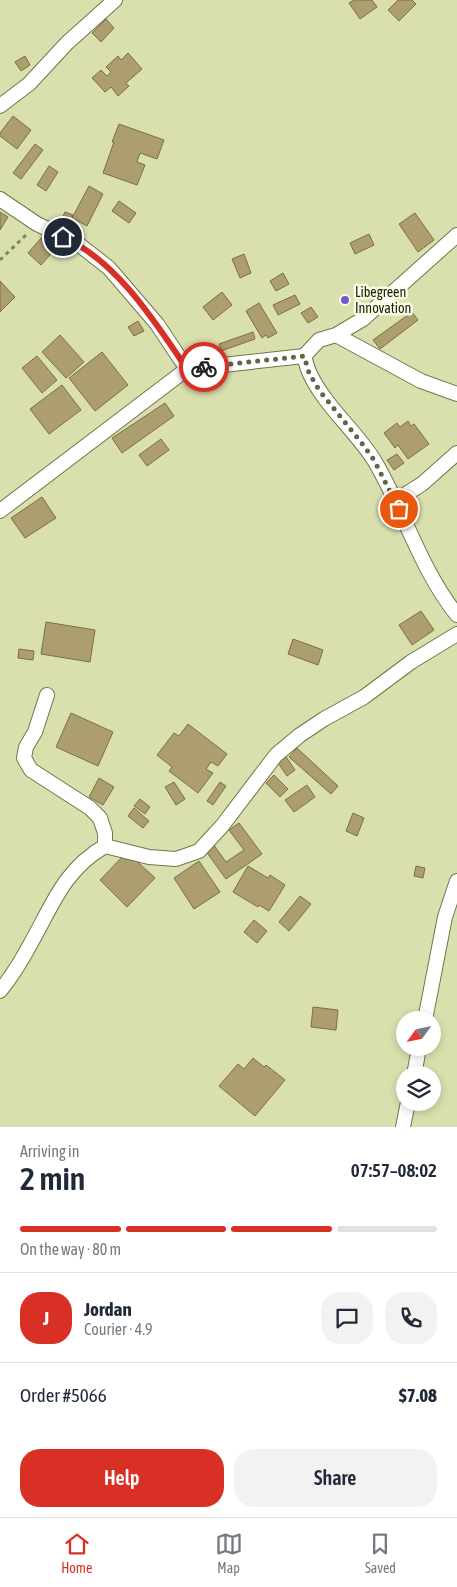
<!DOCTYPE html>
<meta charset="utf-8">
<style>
body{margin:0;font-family:"Asap Condensed",sans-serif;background:#f2f2f3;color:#1f2937;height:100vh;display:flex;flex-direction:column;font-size:19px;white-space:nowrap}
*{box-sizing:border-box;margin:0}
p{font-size:16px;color:#747a83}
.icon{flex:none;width:28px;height:28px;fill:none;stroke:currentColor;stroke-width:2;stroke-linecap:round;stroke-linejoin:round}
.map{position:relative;height:1127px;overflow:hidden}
.panel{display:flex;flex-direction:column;background:#fff;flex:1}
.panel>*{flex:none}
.needle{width:32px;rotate:237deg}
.tools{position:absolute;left:396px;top:1011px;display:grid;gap:10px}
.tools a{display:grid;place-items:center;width:45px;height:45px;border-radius:50%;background:#fff;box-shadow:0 2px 8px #0003;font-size:25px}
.pin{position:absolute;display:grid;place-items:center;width:42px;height:42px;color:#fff;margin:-21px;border:2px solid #fff;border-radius:50%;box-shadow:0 1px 5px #0007}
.courier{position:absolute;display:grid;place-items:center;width:50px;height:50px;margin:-25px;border:4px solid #d93025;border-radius:50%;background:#fff;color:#222;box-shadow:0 1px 6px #0007}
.headline em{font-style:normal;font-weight:600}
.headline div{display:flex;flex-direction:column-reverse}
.headline{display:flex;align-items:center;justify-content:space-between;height:85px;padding:0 20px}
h1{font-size:32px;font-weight:600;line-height:38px}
.bar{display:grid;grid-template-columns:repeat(4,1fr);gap:8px 5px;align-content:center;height:60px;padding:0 20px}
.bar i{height:6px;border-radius:4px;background:#e0e1e3}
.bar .active{background:#d93025}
.bar p{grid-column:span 4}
.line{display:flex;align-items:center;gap:12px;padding:0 20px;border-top:1px solid #e0e1e3}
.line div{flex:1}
.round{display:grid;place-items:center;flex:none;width:52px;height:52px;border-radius:20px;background:#f2f2f3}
.primary-button{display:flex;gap:10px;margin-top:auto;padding:10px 20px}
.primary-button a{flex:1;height:58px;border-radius:20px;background:#d93025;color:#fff;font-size:20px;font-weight:600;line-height:58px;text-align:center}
.primary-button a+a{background:#f2f2f3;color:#1f2937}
.dock{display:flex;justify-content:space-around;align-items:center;height:70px;border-top:1px solid #e0e1e3;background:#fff;font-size:14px;color:#747a83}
.dock a{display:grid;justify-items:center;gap:2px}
.dock .active{color:#d93025}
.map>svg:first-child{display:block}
.building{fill:#ac9e6f;stroke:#7d6f42}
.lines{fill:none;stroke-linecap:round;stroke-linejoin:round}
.street-casing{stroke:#727649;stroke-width:16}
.path{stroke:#808461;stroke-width:3;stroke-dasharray:4 4;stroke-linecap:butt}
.street{stroke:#fff;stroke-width:14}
.done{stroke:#616446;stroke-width:5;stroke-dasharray:0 9}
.route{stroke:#d93025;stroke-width:6}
.poi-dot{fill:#7855cf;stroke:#fafde5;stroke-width:2}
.labels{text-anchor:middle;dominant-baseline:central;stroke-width:5;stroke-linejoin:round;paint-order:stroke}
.poi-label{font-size:14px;fill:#20220f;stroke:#fafde5;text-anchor:start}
</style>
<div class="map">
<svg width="457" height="1127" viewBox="0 0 457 1127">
<rect width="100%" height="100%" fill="#d9dfad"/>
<path class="building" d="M 354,0 L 372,0 L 377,7 L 360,19 L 349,3 Z
M 398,0 L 412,0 L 416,4 L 399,21 L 388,10 Z
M 106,19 L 114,28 L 101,42 L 92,33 Z
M 128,53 L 142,69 L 126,83 L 129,86 L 118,96 L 111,87 L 105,92 L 92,78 L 101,70 L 107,76 L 111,72 L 106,67 L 118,56 L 121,60 Z
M 25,56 L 30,65 L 21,71 L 15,62 Z
M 13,116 L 31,130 L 17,149 L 0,136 L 0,133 Z
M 119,124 L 164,140 L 157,159 L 140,153 L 137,162 L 145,165 L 137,185 L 103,173 L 114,142 L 112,142 Z
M 35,144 L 43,150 L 21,179 L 13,173 Z
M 49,166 L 58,172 L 46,191 L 37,185 Z
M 89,186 L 103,194 L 87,226 L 72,218 Z
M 119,201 L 136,213 L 129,223 L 112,211 Z
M 0,212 L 8,217 L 0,230 Z
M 65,212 L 73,215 L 69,225 L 61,221 Z
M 415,213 L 434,240 L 418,252 L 399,224 Z
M 369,234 L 374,245 L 355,254 L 350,243 Z
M 43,236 L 56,248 L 41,265 L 28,253 Z
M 244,254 L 251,273 L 240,278 L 232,259 Z
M 283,273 L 289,284 L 276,291 L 270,281 Z
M 0,281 L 15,297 L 0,312 Z
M 222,292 L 232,305 L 213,320 L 203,307 Z
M 295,295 L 300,304 L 278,315 L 273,305 Z
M 259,303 L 277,333 L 268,338 L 266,335 L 262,338 L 246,311 Z
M 311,307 L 318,317 L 308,323 L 301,313 Z
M 412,312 L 418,320 L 380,349 L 373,340 Z
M 138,321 L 144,331 L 134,336 L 128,327 Z
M 253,332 L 255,339 L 221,351 L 219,344 Z
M 60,335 L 84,362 L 66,378 L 42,352 Z
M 102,352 L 128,385 L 95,411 L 69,378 Z
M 37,356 L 57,380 L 42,393 L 22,368 Z
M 62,385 L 81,410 L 49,434 L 30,409 Z
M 165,403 L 174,416 L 122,453 L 112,438 Z
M 408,421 L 411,426 L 414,424 L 429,444 L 408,459 L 398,445 L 395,448 L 384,433 L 397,423 L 400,427 Z
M 161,439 L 169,450 L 147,466 L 139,455 Z
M 397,454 L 404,463 L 394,470 L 387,460 Z
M 42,497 L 56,518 L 25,538 L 11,518 Z
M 421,611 L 434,630 L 412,645 L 399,625 Z
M 46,622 L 95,630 L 90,662 L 41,654 Z
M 293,639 L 323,650 L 318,665 L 288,654 Z
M 19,649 L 34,651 L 33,660 L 18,658 Z
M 71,713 L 113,732 L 98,766 L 56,747 Z
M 188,724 L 227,754 L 218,766 L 211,762 L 206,769 L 213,773 L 198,793 L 169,771 L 172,767 L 157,755 L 174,733 L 179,736 Z
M 297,748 L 338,786 L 331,794 L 289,757 Z
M 284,754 L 295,770 L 287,776 L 276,760 Z
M 274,775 L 288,789 L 280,797 L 266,783 Z
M 99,778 L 114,787 L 103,805 L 89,797 Z
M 174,782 L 185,799 L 176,805 L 165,787 Z
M 220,782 L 226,786 L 213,805 L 207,801 Z
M 307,785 L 315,797 L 294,812 L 285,800 Z
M 140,799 L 150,807 L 145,814 L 134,806 Z
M 134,808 L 149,821 L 143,828 L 128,816 Z
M 353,813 L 364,818 L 357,836 L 346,831 Z
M 239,823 L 262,854 L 226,879 L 205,850 L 213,844 L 226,862 L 244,850 L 229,830 Z
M 127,852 L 155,878 L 127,907 L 100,880 Z
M 199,861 L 220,892 L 194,909 L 174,878 Z
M 248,866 L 268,878 L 270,875 L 285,885 L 269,911 L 259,905 L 258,907 L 233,892 Z
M 416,866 L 425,868 L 423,878 L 414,876 Z
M 300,896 L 311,904 L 289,931 L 279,922 Z
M 254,920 L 267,931 L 257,943 L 244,932 Z
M 313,1007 L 338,1010 L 336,1030 L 311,1027 Z
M 253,1058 L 264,1067 L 266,1065 L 285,1080 L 255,1116 L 219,1086 L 238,1064 L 244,1069 Z"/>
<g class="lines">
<g class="street-casing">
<path id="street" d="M 0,106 L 29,84 L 67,43 L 115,0
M 0,199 L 37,224 L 77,243 L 109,268 L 157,324 L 187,369
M 336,335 L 421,381 L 457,394
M 304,356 C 306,362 307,368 310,374 C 325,406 355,430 374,460 C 404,510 420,569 457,615
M 395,501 L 422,484 L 457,453
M 0,511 L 187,369 L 304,356 L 319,340 L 336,335 L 363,319 L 457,235
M 47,695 L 35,732 L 26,747 L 24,758 L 31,770 L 90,808 L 100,818 L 105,833 L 105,846
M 0,991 C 12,976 22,960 31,943 C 53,904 64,870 105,846 L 149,857 L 176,859 L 199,851 L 222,826 L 276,755 L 300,735 L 324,719 L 364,697 L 411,662 L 457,634
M 425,1020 L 445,917 L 457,881
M 414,1075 L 419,1048
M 403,1127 L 408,1102"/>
</g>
<path class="path" d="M 0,260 L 27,234"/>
<use href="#street" class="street"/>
</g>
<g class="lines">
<path class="done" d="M 204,367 L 304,356 L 309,373 L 319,390 L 361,442 L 374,460 L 399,509"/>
<path class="route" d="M 63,237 C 117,261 155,322 187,369 L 204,367"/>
</g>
<circle class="poi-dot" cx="345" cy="300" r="5"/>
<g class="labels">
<g class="poi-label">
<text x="355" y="292">Libegreen<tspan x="355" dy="16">Innovation</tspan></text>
</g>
</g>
</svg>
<div class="tools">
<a><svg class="needle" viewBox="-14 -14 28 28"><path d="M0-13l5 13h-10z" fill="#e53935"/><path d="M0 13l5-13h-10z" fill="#747a83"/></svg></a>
<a><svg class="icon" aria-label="layers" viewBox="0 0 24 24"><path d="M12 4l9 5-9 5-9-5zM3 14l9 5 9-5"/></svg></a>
</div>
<div class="pin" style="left:399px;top:509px;background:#ea580c"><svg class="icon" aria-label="bag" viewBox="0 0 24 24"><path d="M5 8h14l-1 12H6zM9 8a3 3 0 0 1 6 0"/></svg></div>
<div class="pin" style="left:63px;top:237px;background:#1f2937"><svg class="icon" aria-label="home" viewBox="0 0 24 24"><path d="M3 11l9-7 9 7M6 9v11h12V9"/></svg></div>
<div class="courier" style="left:204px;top:367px"><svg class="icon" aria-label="bike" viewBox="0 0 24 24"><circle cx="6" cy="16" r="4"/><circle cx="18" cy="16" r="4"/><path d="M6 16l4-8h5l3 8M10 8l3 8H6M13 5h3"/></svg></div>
</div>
<section class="panel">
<div class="headline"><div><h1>2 min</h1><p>Arriving in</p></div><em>07:57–08:02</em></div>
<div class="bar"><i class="active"></i><i class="active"></i><i class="active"></i><i></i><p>On the way · 80 m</p></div>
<div class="line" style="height:90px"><b class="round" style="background:#d93025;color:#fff">J</b><div><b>Jordan</b><p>Courier · 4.9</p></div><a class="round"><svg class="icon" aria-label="chat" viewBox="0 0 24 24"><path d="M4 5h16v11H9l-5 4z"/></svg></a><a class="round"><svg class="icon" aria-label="phone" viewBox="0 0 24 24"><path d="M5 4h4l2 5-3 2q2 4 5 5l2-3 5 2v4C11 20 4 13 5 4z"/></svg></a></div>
<div class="line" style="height:65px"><div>Order #5066</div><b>$7.08</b></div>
<div class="primary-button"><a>Help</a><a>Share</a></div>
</section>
<nav class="dock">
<a class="active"><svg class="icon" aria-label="home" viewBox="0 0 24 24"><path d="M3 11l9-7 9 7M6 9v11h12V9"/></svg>Home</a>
<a><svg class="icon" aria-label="map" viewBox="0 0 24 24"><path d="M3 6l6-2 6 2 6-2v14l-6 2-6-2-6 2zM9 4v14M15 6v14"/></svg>Map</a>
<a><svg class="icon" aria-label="saved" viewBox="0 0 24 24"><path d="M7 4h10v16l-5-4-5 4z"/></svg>Saved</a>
</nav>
